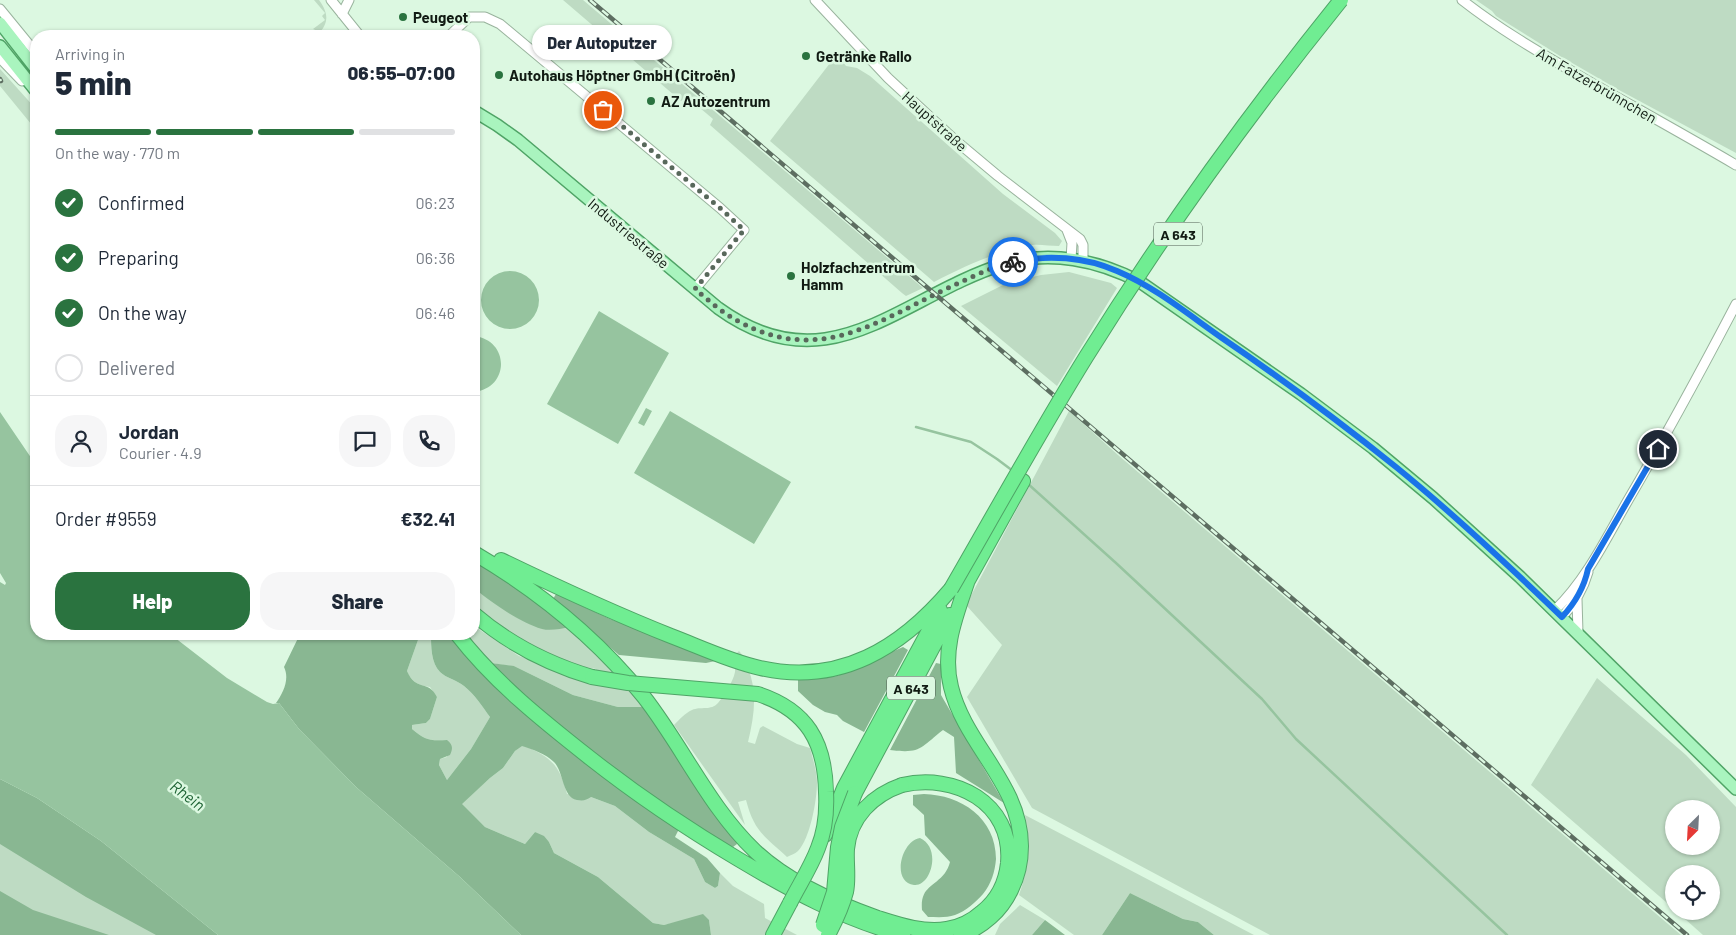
<!DOCTYPE html>
<meta charset="utf-8">
<style>
body{margin:0;font-family:Barlow,sans-serif;background:#f6f6f7;color:#1f2937;height:100vh;display:flex;flex-direction:column;font-size:19px;white-space:nowrap}
*{box-sizing:border-box;margin:0}
p{font-size:16px;color:#747a83}
.icon{flex:none;width:28px;height:28px;fill:none;stroke:currentColor;stroke-width:2;stroke-linecap:round;stroke-linejoin:round}
.map{position:relative;flex:1;overflow:hidden}
.drawer{position:absolute;left:30px;top:30px;width:450px;height:610px;display:flex;flex-direction:column;background:#fff;border-radius:20px;box-shadow:0 1px 4px #0004}
.drawer>*{flex:none}
.needle{width:32px;rotate:204deg}
.buttons{position:absolute;left:1665px;top:800px;display:grid;gap:10px}
.buttons a{display:grid;place-items:center;width:55px;height:55px;border-radius:50%;background:#fff;box-shadow:0 1px 4px #0004;font-size:25px}
.pin{position:absolute;display:grid;place-items:center;width:42px;height:42px;color:#fff;margin:-21px;border:2px solid #fff;border-radius:50%;box-shadow:0 1px 5px #0007}
.courier{position:absolute;display:grid;place-items:center;width:50px;height:50px;margin:-25px;border:4px solid #1a73e8;border-radius:50%;background:#fff;color:#222;box-shadow:0 1px 6px #0007}
.bubble{position:absolute;height:35px;border-radius:18px;background:#fff;box-shadow:0 1px 4px #0004;font-size:16px;font-weight:800;line-height:35px;text-align:center}
.head em{font-style:normal;font-weight:800}
.head div{display:flex;flex-direction:column-reverse}
.head{display:flex;align-items:center;justify-content:space-between;height:85px;padding:0 25px}
h1{font-size:32px;font-weight:800;line-height:38px}
.bar{display:grid;grid-template-columns:repeat(4,1fr);gap:8px 5px;align-content:center;height:60px;padding:0 25px}
.bar i{height:6px;border-radius:4px;background:#e0e1e3}
.bar .active{background:#2a733f}
.bar p{grid-column:span 4}
.line{display:flex;align-items:center;gap:12px;padding:0 25px;border-top:1px solid #e0e1e3}
.line div{flex:1}
.round{display:grid;place-items:center;flex:none;width:52px;height:52px;border-radius:20px;background:#f6f6f7}
ol{padding:0 25px;list-style:none}
li{display:flex;align-items:center;gap:15px;height:55px}
li p{margin-inline-start:auto}
li .icon{padding:5px;border-radius:50%;background:#2a733f;color:#fff;stroke-width:4}
li:last-child{color:#747a83}
li i{width:28px;height:28px;border:2px solid #e0e1e3;border-radius:50%}
.action{display:flex;gap:10px;margin-top:auto;padding:10px 25px}
.action a{flex:1;height:58px;border-radius:20px;background:#2a733f;color:#fff;font-size:20px;font-weight:800;line-height:58px;text-align:center}
.action a+a{background:#f6f6f7;color:#1f2937}
.map>svg:first-child{display:block}
.green{fill:#bedbc3;fill-rule:evenodd}
.forest{fill:#89b792}
.water{fill:#96c49f}
.lines{fill:none;stroke-linecap:round;stroke-linejoin:round}
.stream{stroke:#96c49f;stroke-width:2.5}
.minor-casing{stroke:#99b39d;stroke-width:11}
.major-casing{stroke:#4fa466;stroke-width:14}
.highway-casing{stroke:#4fa466;stroke-width:16}
.minor{stroke:#fff;stroke-width:9}
.major{stroke:#a9f4be;stroke-width:11}
.highway{stroke:#70ed92;stroke-width:14}
.rail-casing{stroke:#5d6e61;stroke-width:4.5}
.rail{stroke:#dcf8e1;stroke-width:2.5;stroke-dasharray:8;stroke-linecap:butt}
.highway-bridge-casing{stroke:#4fa466;stroke-width:16;stroke-linecap:butt}
.highway-bridge{stroke:#70ed92;stroke-width:14}
.done{stroke:#58685b;stroke-width:5;stroke-dasharray:0 9}
.route{stroke:#1a73e8;stroke-width:6}
.poi-dot{fill:#2a733f;stroke:#dcf8e1;stroke-width:2}
.labels{text-anchor:middle;dominant-baseline:central;stroke-width:5;stroke-linejoin:round;paint-order:stroke}
.shield{fill:#dcf8e1;stroke:#4e5d51;stroke-width:1}
.shield-label{font-size:14px;font-weight:bold;fill:#111b13}
.poi-label{font-size:15px;font-weight:bold;fill:#111b13;stroke:#dcf8e1;text-anchor:start}
.street-label{font-size:15px;fill:#111b13;stroke:#dcf8e1}
.water-label{font-size:16px;font-style:italic;fill:#1d6233;stroke:#dcf8e1}
</style>
<div class="map">
<svg width="1736" height="935" viewBox="0 0 1736 935">
<rect width="100%" height="100%" fill="#dcf8e1"/>
<path class="green" d="M 314,0 L 319,0 C 327,11 330,21 320,32 L 313,29 L 325,20 L 322,16 L 325,13 Z
M 563,0 L 583,0 L 923,288 L 906,296 L 902,293 L 710,125 L 713,119 L 687,97 L 681,101 Z
M 1476,0 L 1736,0 L 1736,153 L 1619,90 L 1560,56 L 1496,16 L 1492,11 Z
M 837,54 L 846,66 L 857,68 L 870,76 L 1003,194 L 1055,233 L 1062,241 L 1059,246 C 1050,246 1040,244 1032,245 C 997,251 965,266 934,282 L 770,141 Z
M 0,69 L 36,109 L 36,130 L 0,86 Z
M 1069,272 L 1111,283 L 1117,288 L 1057,386 L 961,306 L 1007,283 L 1041,275 Z
M 1069,411 L 1118,455 L 1681,935 L 1270,935 L 1032,808 L 967,697 L 1002,645 L 966,605 Z
M 474,588 L 516,617 L 543,629 L 569,627 L 615,670 L 644,707 L 618,707 L 573,695 L 514,666 C 506,666 499,664 491,663 L 490,665 L 462,634 L 474,634 L 474,626 L 519,656 L 594,681 L 596,669 L 586,667 L 585,669 L 541,651 L 501,630 L 474,609 Z
M 418,634 L 431,634 C 431,646 431,663 440,672 C 446,678 457,680 464,686 C 475,695 482,706 490,717 L 471,749 L 447,780 L 439,765 L 440,759 L 447,757 L 447,740 C 429,741 425,740 412,729 L 412,725 L 426,723 L 430,719 L 437,697 L 430,687 C 418,685 411,682 407,671 L 418,640 Z
M 739,651 C 744,656 746,662 748,668 C 758,693 754,717 748,742 L 755,744 L 760,728 L 763,726 L 797,744 L 810,748 C 813,760 817,771 817,783 C 817,800 810,839 798,851 C 795,854 790,855 787,857 C 764,836 754,831 746,800 L 738,802 L 745,825 L 674,725 C 679,720 685,713 692,710 C 701,706 711,711 718,703 C 724,696 733,682 735,672 C 736,664 731,657 739,651 Z
M 1597,678 L 1686,755 L 1736,807 L 1736,935 L 1703,935 L 1676,911 L 1711,911 L 1711,874 L 1674,874 L 1674,909 L 1531,785 ZM 1674,809 L 1711,809 L 1711,846 L 1674,846 Z
M 522,745 C 550,756 560,765 567,794 L 591,797 L 615,806 L 649,832 L 694,859 L 705,882 L 715,888 L 718,886 L 720,873 L 733,886 L 764,904 L 765,918 L 797,935 L 711,935 L 709,920 L 678,922 L 664,925 L 653,923 L 598,877 L 554,853 L 549,842 L 535,832 L 525,844 L 485,827 L 461,804 L 490,778 L 503,768 L 515,751 Z
M 1025,815 L 1254,935 L 1214,935 L 1198,922 L 1183,919 L 1130,893 L 1102,935 L 1074,935 L 1019,895 C 1029,868 1029,843 1025,815 Z
M 0,827 L 186,935 L 0,935 Z
M 1020,905 L 1045,920 L 1032,935 L 995,935 L 1000,924 Z"/>
<path class="forest" d="M 474,561 L 497,574 L 566,623 L 569,627 C 561,629 550,631 542,629 C 519,622 492,603 474,588 Z
M 556,594 L 610,619 L 720,660 L 706,663 L 619,655 L 553,599 Z
M 300,634 L 418,634 L 418,640 L 407,671 C 416,692 428,679 437,697 L 430,719 L 426,723 L 412,725 L 412,729 C 425,740 429,741 447,740 C 453,745 453,748 450,755 L 440,759 L 439,765 L 447,780 L 471,749 L 490,717 C 482,706 475,695 464,686 C 457,680 446,678 440,672 C 431,663 431,646 431,634 L 450,634 C 486,678 528,719 573,754 C 607,781 644,805 679,829 L 675,837 L 707,858 L 720,873 L 718,886 L 715,888 L 705,882 L 694,859 L 649,832 L 615,806 L 591,797 C 586,800 584,801 577,800 C 562,797 564,772 554,762 C 546,754 532,749 522,746 L 515,751 L 503,768 L 490,778 L 462,804 L 485,827 L 525,844 L 535,832 L 544,836 L 549,842 L 554,853 L 598,877 L 653,923 L 664,925 L 703,914 L 709,920 L 711,935 L 521,935 L 460,877 L 356,787 L 299,729 L 279,703 L 276,703 C 283,693 290,679 284,667 Z
M 903,647 L 908,650 L 864,732 L 843,721 L 837,715 L 825,712 L 813,705 L 798,691 L 798,680 L 837,676 Z
M 491,663 L 514,666 L 573,695 L 618,707 L 644,707 L 736,839 L 737,844 L 733,847 L 719,840 L 642,791 L 553,726 Z
M 936,663 L 941,664 L 941,695 L 1004,803 L 956,773 L 954,737 L 943,730 C 920,748 921,754 890,750 Z
M 0,779 L 37,798 L 101,841 L 218,935 L 156,935 L 86,897 L 0,844 Z
M 924,794 C 961,795 996,818 996,859 C 995,872 991,884 983,894 C 976,902 966,911 955,915 C 947,918 937,917 928,917 L 922,910 C 920,887 933,888 945,873 C 947,870 949,866 950,862 L 925,835 L 924,815 L 913,805 L 913,795 Z
M 0,891 L 33,910 L 109,935 L 0,935 Z
M 1130,893 L 1183,919 L 1198,922 L 1214,935 L 1102,935 Z
M 1045,920 L 1065,935 L 1032,935 Z"/>
<path class="water" d="M481 300a29 29 0 1 1 58 0a29 29 0 1 1-58 0Z
M 599,311 L 669,353 L 618,444 L 547,404 Z
M 474,336 C 510,340 510,388 474,392 Z
M 646,408 L 652,411 L 644,426 L 638,423 Z
M 670,411 L 791,482 L 754,544 L 634,473 Z
M 0,412 L 36,465 L 36,634 L 170,634 L 227,678 L 267,702 L 273,704 L 279,703 L 299,729 L 356,787 L 460,877 L 521,935 L 218,935 L 101,841 L 37,798 L 0,779 L 0,582 L 5,585 L 6,583 L 0,573 Z
M 920,838 C 942,848 931,887 914,885 C 891,882 901,841 920,838 Z"/>
<g class="lines">
<path class="stream" d="M 916,427 L 971,442 L 997,459 L 1013,471
M 1027,483 L 1116,563 L 1262,699 L 1296,739 L 1507,935"/>
<g class="minor-casing">
<path id="minor" d="M 331,0 L 360,36
M 815,0 L 888,78 L 955,140 L 998,176 L 1080,239 L 1083,245 L 1083,261
M 1462,0 C 1504,33 1551,59 1597,86 C 1643,112 1690,138 1736,165
M 0,9 L 36,53
M 342,14 L 349,0
M 449,36 L 469,17 L 485,17 L 500,24 L 720,208 L 744,230 L 695,289
M 0,58 L 22,81
M 1067,230 L 1072,243 L 1071,259
M 1577,599 L 1578,633
M 1555,610 C 1586,580 1606,539 1627,502 C 1665,437 1701,371 1736,304
M 1562,617 C 1575,603 1583,590 1588,572"/>
</g>
<g class="major-casing">
<path id="major" d="M 0,23 L 36,69
M 0,46 L 36,91
M 474,111 L 497,125 L 518,140 L 718,308 C 829,389 901,296 1004,264 C 1050,250 1098,260 1140,282 L 1301,394 L 1373,448 L 1433,498 L 1520,577 L 1736,789"/>
</g>
<g class="highway-casing">
<path id="highway" d="M 474,553 C 540,592 596,637 644,697 C 683,747 709,807 755,851 C 788,882 835,903 878,918 C 900,925 924,933 947,929 C 960,927 972,921 982,912 C 997,900 1006,882 1008,863 C 1013,802 954,773 902,785
M 501,560 C 557,587 613,613 671,636 C 700,647 729,661 760,668 C 840,686 901,648 951,589
M 962,591 L 1023,481
M 474,614 C 509,644 548,664 592,677
M 457,634 C 494,682 543,721 590,758 C 637,795 686,828 738,859 C 790,890 843,919 903,935
M 855,793 L 950,615
M 825,835 L 844,788 L 940,610
M 773,935 L 790,903
M 961,935 C 983,927 1001,911 1011,890 C 1018,876 1021,861 1021,846 C 1021,784 965,745 951,687 C 942,651 955,618 967,583"/>
</g>
<use href="#minor" class="minor"/>
<use href="#major" class="major"/>
<use href="#highway" class="highway"/>
<g class="rail-casing">
<path id="rail" d="M 590,0 L 1687,935
M 0,79 L 1,81"/>
</g>
<use href="#rail" class="rail"/>
<g class="highway-bridge-casing">
<path id="highway-bridge" d="M 951,589 C 996,511 1039,433 1086,357 C 1163,233 1249,114 1341,0
M 592,677 L 628,683 L 758,694 C 807,710 825,742 826,792 C 827,811 825,831 818,848 C 811,867 799,885 790,903
M 823,925 L 834,892 L 838,847 L 842,827 L 855,793
M 828,935 C 835,922 842,907 846,892 C 849,878 846,863 847,849 C 850,817 873,795 902,785"/>
</g>
<use href="#highway-bridge" class="highway-bridge"/>
</g>
<g class="lines">
<path class="done" d="M 603,110 L 720,208 L 744,230 L 695,289 C 709,301 723,313 738,321 C 817,365 875,323 946,289 C 968,279 990,267 1013,262"/>
<path class="route" d="M 1013,262 C 1048,254 1085,257 1117,271 C 1155,287 1189,315 1222,338 C 1282,379 1340,422 1396,467 C 1454,514 1508,565 1562,617 C 1576,602 1584,588 1588,569 L 1658,449"/>
</g>
<g class="poi-dot">
<circle cx="403" cy="17" r="5"/>
<circle cx="806" cy="56" r="5"/>
<circle cx="499" cy="75" r="5"/>
<circle cx="651" cy="101" r="5"/>
<circle cx="791" cy="276" r="5"/>
</g>
<g class="labels">
<g class="shield">
<rect x="1154" y="222.5" width="48" height="23" rx="4"/>
<rect x="887" y="676.5" width="48" height="23" rx="4"/>
</g>
<g class="shield-label">
<text x="1178" y="234">A 643</text>
<text x="911" y="688">A 643</text>
</g>
<g class="poi-label">
<text x="413" y="17">Peugeot</text>
<text x="816" y="56">Getränke Rallo</text>
<text x="509" y="75">Autohaus Höptner GmbH (Citroën)</text>
<text x="661" y="101">AZ Autozentrum</text>
<text x="801" y="267">Holzfachzentrum<tspan x="801" dy="17">Hamm</tspan></text>
</g>
<g class="street-label">
<text transform="translate(1597 85) rotate(30)">Am Fatzerbrünnchen</text>
<text transform="translate(935 121) rotate(42)">Hauptstraße</text>
<text transform="translate(629 233) rotate(40)">Industriestraße</text>
</g>
<g class="water-label">
<text transform="translate(188 795) rotate(37)">Rhein</text>
</g>
</g>
</svg>
<div class="buttons">
<a><svg class="needle" viewBox="-14 -14 28 28"><path d="M0-13l5 13h-10z" fill="#e53935"/><path d="M0 13l5-13h-10z" fill="#747a83"/></svg></a>
<a><svg class="icon" aria-label="locate" viewBox="0 0 24 24"><circle cx="12" cy="12" r="6"/><path d="M12 2v4M12 18v4M2 12h4M18 12h4"/></svg></a>
</div>
<div class="pin" style="left:603px;top:110px;background:#ea580c"><svg class="icon" aria-label="bag" viewBox="0 0 24 24"><path d="M5 8h14l-1 12H6zM9 8a3 3 0 0 1 6 0"/></svg></div>
<div class="pin" style="left:1658px;top:449px;background:#1f2937"><svg class="icon" aria-label="home" viewBox="0 0 24 24"><path d="M3 11l9-7 9 7M6 9v11h12V9"/></svg></div>
<div class="courier" style="left:1013px;top:262px"><svg class="icon" aria-label="bike" viewBox="0 0 24 24"><circle cx="6" cy="16" r="4"/><circle cx="18" cy="16" r="4"/><path d="M6 16l4-8h5l3 8M10 8l3 8H6M13 5h3"/></svg></div>
<div class="bubble" style="left:532px;top:25px;width:140px">Der Autoputzer</div>
<section class="drawer">
<div class="head"><div><h1>5 min</h1><p>Arriving in</p></div><em>06:55–07:00</em></div>
<div class="bar"><i class="active"></i><i class="active"></i><i class="active"></i><i></i><p>On the way · 770 m</p></div>
<ol>
<li><svg class="icon" aria-label="check" viewBox="0 0 24 24"><path d="M5 12l5 5 9-10"/></svg>Confirmed<p>06:23</p></li>
<li><svg class="icon" aria-label="check" viewBox="0 0 24 24"><path d="M5 12l5 5 9-10"/></svg>Preparing<p>06:36</p></li>
<li><svg class="icon" aria-label="check" viewBox="0 0 24 24"><path d="M5 12l5 5 9-10"/></svg>On the way<p>06:46</p></li>
<li><i></i>Delivered</li>
</ol>
<div class="line" style="height:90px"><a class="round"><svg class="icon" aria-label="person" viewBox="0 0 24 24"><circle cx="12" cy="8" r="4"/><path d="M4 21q1-7 8-7t8 7"/></svg></a><div><b>Jordan</b><p>Courier · 4.9</p></div><a class="round"><svg class="icon" aria-label="chat" viewBox="0 0 24 24"><path d="M4 5h16v11H9l-5 4z"/></svg></a><a class="round"><svg class="icon" aria-label="phone" viewBox="0 0 24 24"><path d="M5 4h4l2 5-3 2q2 4 5 5l2-3 5 2v4C11 20 4 13 5 4z"/></svg></a></div>
<div class="line" style="height:65px"><div>Order #9559</div><b>€32.41</b></div>
<div class="action"><a>Help</a><a>Share</a></div>
</section>
</div>
